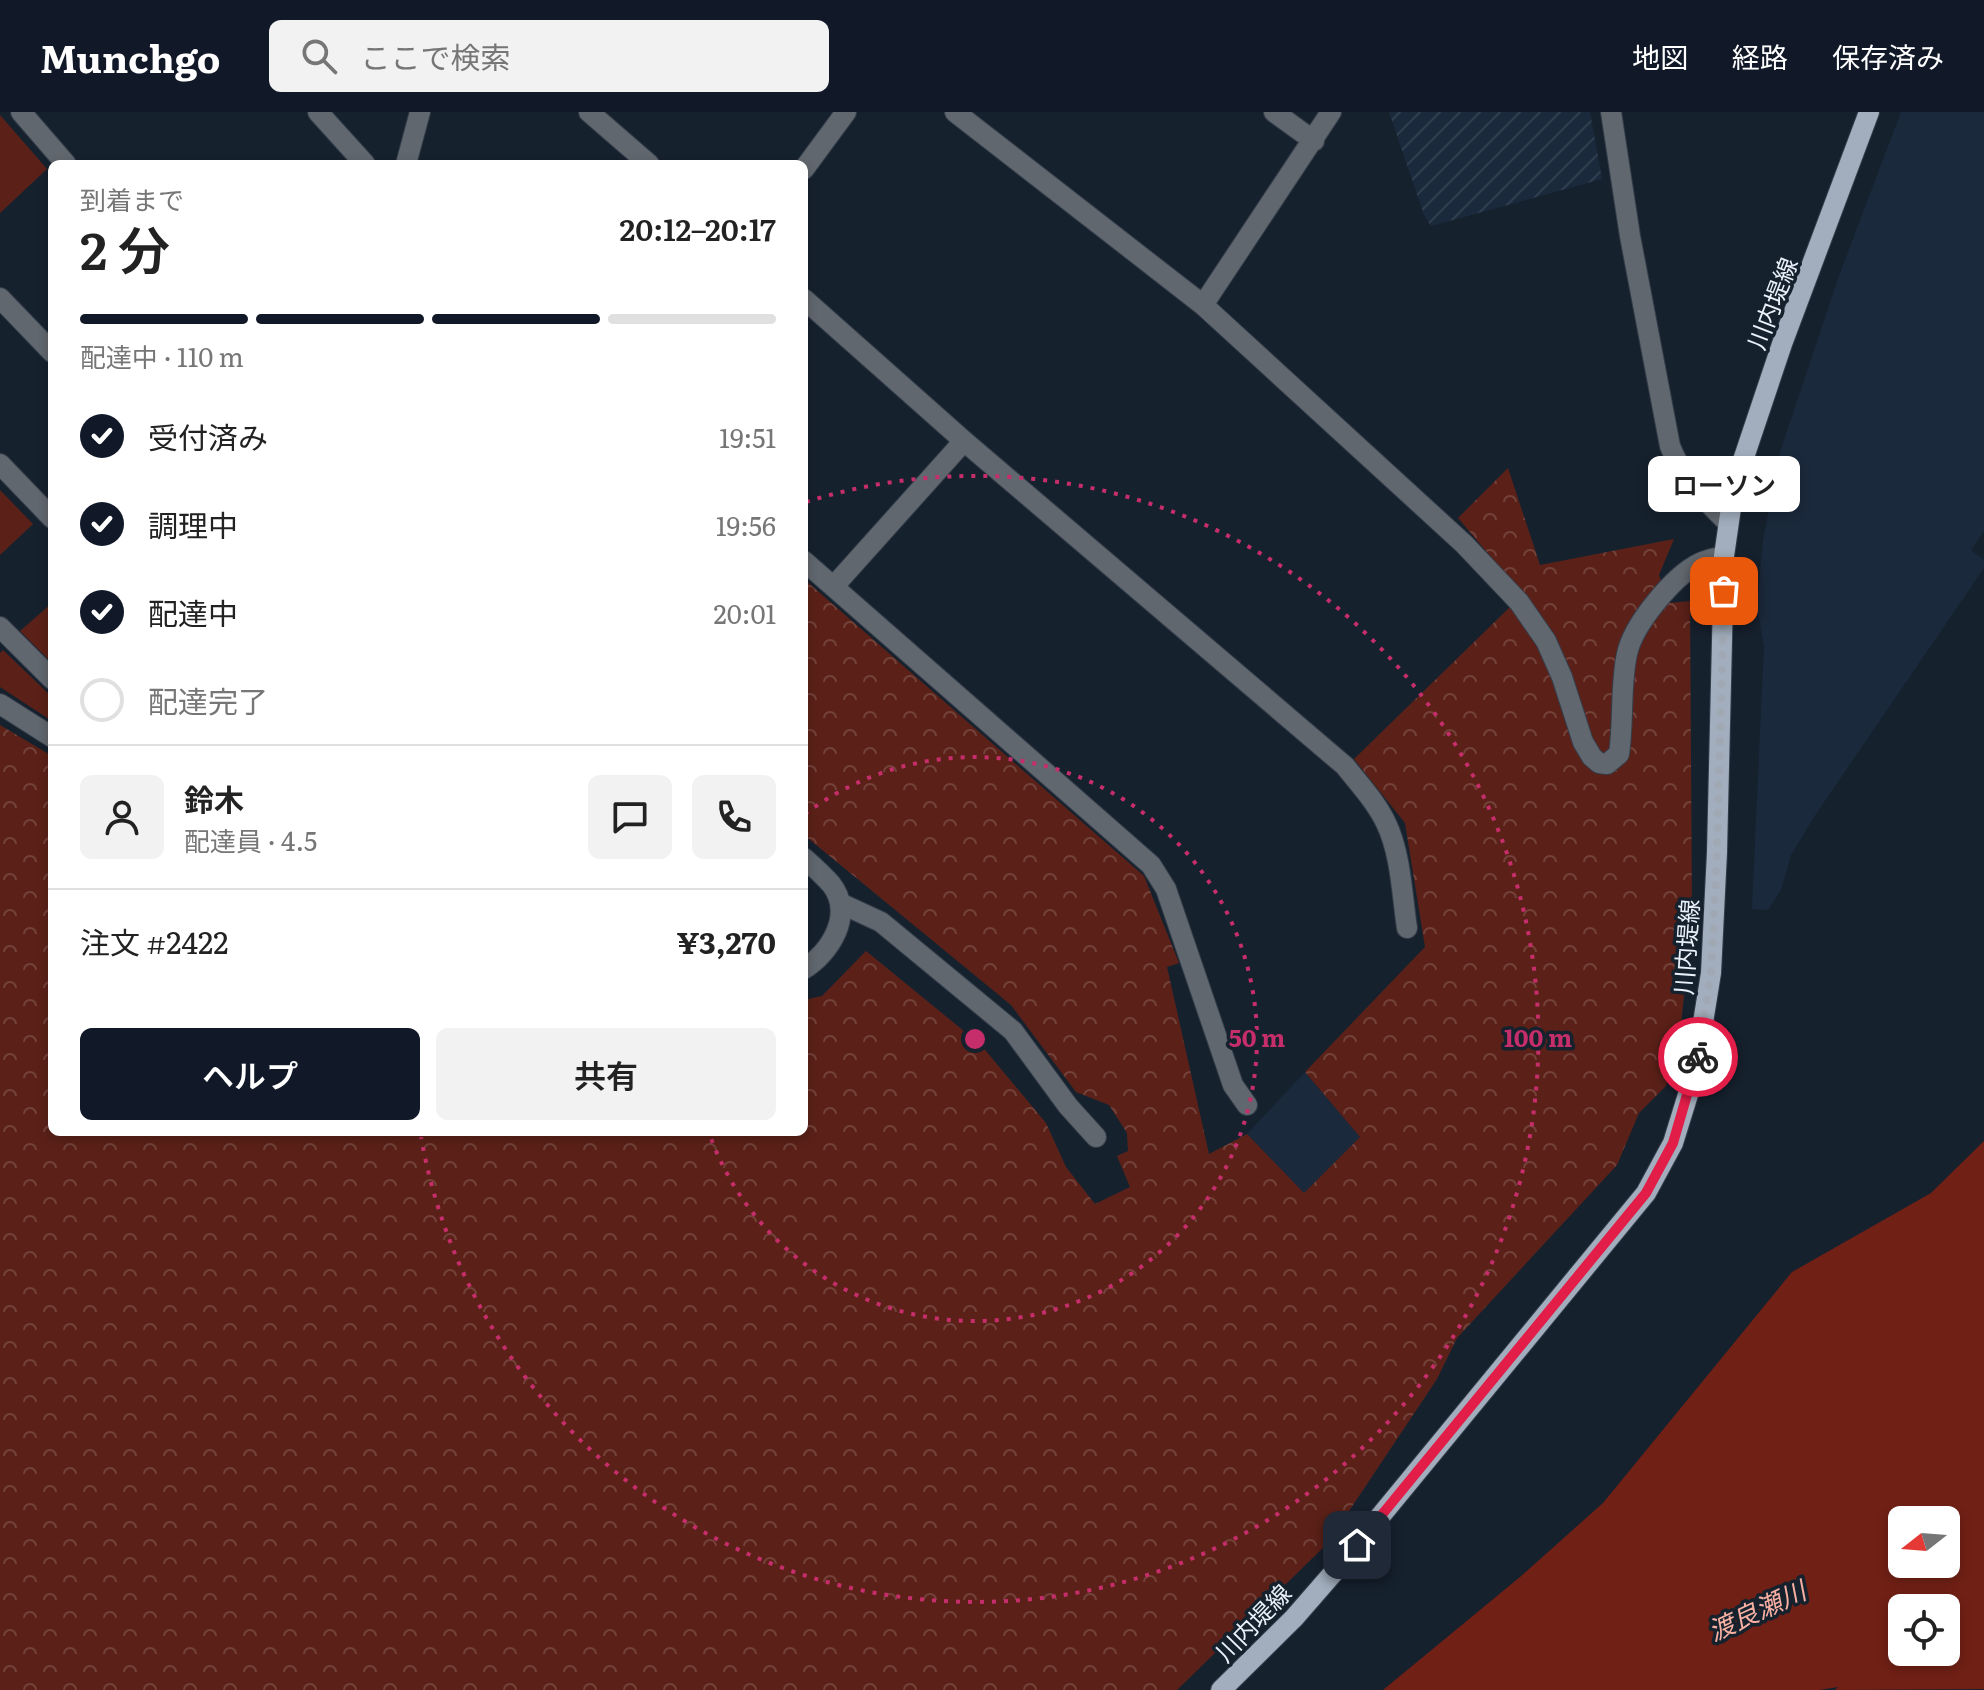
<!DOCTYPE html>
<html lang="ja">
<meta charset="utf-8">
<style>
body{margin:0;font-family:Literata,"Noto Sans JP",serif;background:#f2f2f2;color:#222;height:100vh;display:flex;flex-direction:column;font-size:30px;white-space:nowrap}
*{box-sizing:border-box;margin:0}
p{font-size:26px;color:#767676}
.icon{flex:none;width:44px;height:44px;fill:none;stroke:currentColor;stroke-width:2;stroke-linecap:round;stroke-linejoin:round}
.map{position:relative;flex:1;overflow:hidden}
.details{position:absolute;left:48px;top:48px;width:760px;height:976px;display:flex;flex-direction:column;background:#fff;border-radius:12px;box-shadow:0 4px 12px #0003}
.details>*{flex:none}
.needle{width:52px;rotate:253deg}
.controls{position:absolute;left:1888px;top:1394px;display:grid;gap:16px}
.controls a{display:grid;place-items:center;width:72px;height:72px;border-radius:12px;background:#fff;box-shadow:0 4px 12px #0003;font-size:40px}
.pin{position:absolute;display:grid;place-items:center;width:68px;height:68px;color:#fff;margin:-34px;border-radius:16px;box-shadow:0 4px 12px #0006}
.courier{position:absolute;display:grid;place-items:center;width:80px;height:80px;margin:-40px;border:6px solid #e11d48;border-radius:50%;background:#fff;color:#222;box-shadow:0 2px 10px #0007}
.bubble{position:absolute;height:56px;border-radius:12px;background:#fff;box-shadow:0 4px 12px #0003;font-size:26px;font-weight:600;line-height:56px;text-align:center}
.head em{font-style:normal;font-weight:600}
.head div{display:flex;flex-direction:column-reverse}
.head{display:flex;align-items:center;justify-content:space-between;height:136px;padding:0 32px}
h1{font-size:52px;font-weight:600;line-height:60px}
.bar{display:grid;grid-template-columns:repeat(4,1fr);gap:12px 8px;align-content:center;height:96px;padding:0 32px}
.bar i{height:10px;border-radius:6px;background:#e0e0e0}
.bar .selected{background:#111827}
.bar p{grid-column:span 4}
.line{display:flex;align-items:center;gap:20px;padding:0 32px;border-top:2px solid #e0e0e0}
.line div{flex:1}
.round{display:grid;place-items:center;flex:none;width:84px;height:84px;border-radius:12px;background:#f2f2f2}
ol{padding:0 32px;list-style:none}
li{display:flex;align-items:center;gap:24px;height:88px}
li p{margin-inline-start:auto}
li .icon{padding:8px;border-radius:50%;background:#111827;color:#fff;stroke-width:4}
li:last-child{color:#767676}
li i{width:44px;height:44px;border:4px solid #e0e0e0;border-radius:50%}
.primary-button{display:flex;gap:16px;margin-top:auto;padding:16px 32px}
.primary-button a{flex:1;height:92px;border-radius:12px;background:#111827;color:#fff;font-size:32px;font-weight:600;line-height:92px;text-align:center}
.primary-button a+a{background:#f2f2f2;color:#222}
header{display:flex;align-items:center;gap:48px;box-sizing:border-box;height:112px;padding:0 40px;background:#111827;color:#fff}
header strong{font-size:38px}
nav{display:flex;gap:44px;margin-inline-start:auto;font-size:28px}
.search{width:560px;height:72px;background:#f2f2f2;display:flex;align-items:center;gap:20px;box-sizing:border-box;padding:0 28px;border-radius:12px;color:#767676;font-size:30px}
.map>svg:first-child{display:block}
.built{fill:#1b293c}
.industrial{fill:url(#industrial-furrows)}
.grass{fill:#5b2118}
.forest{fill:url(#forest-crowns)}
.water{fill:#712015;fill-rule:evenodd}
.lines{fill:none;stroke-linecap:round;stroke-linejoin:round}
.minor-casing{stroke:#343e4b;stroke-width:22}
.major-casing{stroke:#343e4b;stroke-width:22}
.minor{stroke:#61676e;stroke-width:20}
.major{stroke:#a2aebd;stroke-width:20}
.done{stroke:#9fa8b3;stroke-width:8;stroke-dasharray:0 14.4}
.route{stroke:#e11d48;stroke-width:10}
.ring{fill:none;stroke:#c62e6b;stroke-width:4;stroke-dasharray:4 8}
.labels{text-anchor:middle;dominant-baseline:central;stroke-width:7;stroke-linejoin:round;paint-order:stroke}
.street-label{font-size:24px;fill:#e9f1fa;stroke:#16212e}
.water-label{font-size:26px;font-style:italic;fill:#f8b0a2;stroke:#16212e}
.centre{fill:#c62e6b;stroke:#16212e;stroke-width:4}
.ring-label{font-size:24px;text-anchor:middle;font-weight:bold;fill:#c62e6b;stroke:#16212e;stroke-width:7;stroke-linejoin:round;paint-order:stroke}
</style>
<header>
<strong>Munchgo</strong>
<div class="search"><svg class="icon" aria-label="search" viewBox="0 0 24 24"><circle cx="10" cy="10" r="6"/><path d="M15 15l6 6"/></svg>ここで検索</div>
<nav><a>地図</a><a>経路</a><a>保存済み</a></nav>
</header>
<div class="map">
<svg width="1984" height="1578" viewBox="0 0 1984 1578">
<defs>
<pattern id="industrial-furrows" width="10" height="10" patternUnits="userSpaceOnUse" patternTransform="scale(2)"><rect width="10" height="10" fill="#1b293c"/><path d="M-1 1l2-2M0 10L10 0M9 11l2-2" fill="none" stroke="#313e4f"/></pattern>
<pattern id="forest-crowns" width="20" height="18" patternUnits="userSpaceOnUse" patternTransform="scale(2)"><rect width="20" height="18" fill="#5b2118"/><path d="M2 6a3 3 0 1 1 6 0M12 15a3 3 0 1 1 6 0" fill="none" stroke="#73423a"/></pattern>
</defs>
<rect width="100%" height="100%" fill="#16212e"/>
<path class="built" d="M 1901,0 L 1984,0 L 1984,419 L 1971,438 L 1984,448 L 1984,456 L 1816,702 L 1791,743 L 1781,778 L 1768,798 L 1752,797 L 1764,534 L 1757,495 L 1763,429 L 1771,386 L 1781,337 L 1839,164 Z
M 1305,960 L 1360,1025 L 1304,1081 L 1247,1022 Z"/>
<path class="industrial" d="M 1389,0 L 1590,0 L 1602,67 L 1431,114 L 1424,103 Z"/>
<path class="grass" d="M 0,3 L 47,57 L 0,101 Z
M 0,378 L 33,412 L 0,443 Z
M 52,491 L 52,551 L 20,519 Z
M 3,538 L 52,585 L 52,609 L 0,575 L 0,541 Z"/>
<path class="forest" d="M 1508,356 L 1540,453 L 1674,427 L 1659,463 L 1669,491 L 1690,489 L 1692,803 L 1679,933 L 1666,974 L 1639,1001 L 1617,1053 L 1457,1226 L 1437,1267 L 1327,1432 L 1177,1578 L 0,1578 L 0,613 L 52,644 L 52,1020 L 804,1020 L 804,888 L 822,884 L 866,839 L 981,933 L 1046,1011 L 1066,1055 L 1095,1092 L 1130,1075 L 1117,1044 L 1128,1039 L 1127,1021 L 1109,993 L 1076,980 L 1011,893 L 804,723 L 804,467 L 1144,764 L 1179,851 L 1167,855 L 1209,1042 L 1247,1022 L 1304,1081 L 1360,1025 L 1305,960 L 1425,835 L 1405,711 L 1354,647 L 1510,495 L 1524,484 L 1458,406 Z"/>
<path class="water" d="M 1984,1029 L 1984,1577 L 1835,1578 L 1838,1575 L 1819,1578 L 1383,1578 L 1520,1465 L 1603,1391 L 1792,1160 L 1931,1081 ZM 1902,1408 L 1946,1408 L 1946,1452 L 1902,1452 ZM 1946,1496 L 1946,1540 L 1902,1540 L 1902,1496 Z"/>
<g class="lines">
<g class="minor-casing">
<path id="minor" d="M 21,0 L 66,52
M 318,0 L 365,52
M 589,0 L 649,52
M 955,0 L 1203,193 L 1464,432 L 1519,490 L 1546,529 L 1562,565 L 1583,630 L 1592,645 L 1599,651 L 1607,652 L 1619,642 C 1624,608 1620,574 1627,542 C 1633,513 1673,464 1700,451 C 1707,447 1716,446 1724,444
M 1274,0 L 1314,29
M 1611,0 L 1630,124 L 1670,334 C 1682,365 1704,387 1728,411
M 406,52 L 420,0
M 804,57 L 846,0
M 0,186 L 52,240
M 804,187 L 964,329 L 1345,654 C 1360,673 1376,690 1386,711 C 1401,742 1402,783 1407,816
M 1203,193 L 1331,0
M 0,352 L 52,406
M 804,449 L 1151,753 L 1166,777 L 1233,973 L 1247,993
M 834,474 L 964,329
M 0,515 L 52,567
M 0,592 L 52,625
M 804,746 C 813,754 823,763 831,772 C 855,802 830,841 804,857
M 840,791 L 881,810 L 1013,919 L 1068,994 L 1096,1025"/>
</g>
<g class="major-casing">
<path id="major" d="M 1221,1578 L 1294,1506 L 1341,1452 L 1646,1081 L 1673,1031 L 1695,960 L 1711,861 L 1717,740 L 1724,444 L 1734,375 L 1782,232 L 1869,0"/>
</g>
<use href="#minor" class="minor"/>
<use href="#major" class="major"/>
</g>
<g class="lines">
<path class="done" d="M 1698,945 L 1711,861 L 1717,740 L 1724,479"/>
<path class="route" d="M 1357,1433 L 1646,1081 L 1673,1031 L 1698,945"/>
</g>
<g class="ring">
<path d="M805 702A282 282 0 1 1 709 1021"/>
<path d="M806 390A563 563 0 1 1 421 1025"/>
</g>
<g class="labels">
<g class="street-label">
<text transform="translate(1771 191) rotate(-69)">川内堤線</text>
<text transform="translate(1685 835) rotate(-86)">川内堤線</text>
<text transform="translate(1252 1510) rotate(-46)">川内堤線</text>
</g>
<g class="water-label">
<text transform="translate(1756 1497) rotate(-25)">渡良瀬川</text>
</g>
</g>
<circle cx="975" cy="927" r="12" class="centre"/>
<g class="ring-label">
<text x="1257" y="935">50 m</text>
<text x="1538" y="935">100 m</text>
</g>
</svg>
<div class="controls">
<a><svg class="needle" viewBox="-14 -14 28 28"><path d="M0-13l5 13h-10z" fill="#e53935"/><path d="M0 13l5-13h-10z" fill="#767676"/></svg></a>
<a><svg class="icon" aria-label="locate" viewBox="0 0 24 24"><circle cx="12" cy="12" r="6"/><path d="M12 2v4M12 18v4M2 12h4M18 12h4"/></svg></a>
</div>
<div class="pin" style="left:1724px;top:479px;background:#ea580c"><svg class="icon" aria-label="bag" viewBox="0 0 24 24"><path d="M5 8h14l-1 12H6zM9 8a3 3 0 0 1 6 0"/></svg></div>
<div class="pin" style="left:1357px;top:1433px;background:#1f2937"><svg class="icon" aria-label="home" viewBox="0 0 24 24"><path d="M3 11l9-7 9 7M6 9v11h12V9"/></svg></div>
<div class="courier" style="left:1698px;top:945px"><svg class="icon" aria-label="bike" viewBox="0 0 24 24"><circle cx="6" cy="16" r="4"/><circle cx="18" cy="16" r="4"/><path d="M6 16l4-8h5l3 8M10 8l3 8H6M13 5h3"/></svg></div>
<div class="bubble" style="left:1648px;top:344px;width:152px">ローソン</div>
<section class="details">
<div class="head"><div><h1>2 分</h1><p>到着まで</p></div><em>20:12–20:17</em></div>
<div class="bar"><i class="selected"></i><i class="selected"></i><i class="selected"></i><i></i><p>配達中 · 110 m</p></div>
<ol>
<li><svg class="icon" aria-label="check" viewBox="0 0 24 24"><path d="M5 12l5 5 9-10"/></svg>受付済み<p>19:51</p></li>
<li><svg class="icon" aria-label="check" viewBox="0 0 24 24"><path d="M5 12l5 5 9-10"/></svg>調理中<p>19:56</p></li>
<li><svg class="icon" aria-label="check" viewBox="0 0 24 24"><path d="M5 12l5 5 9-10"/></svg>配達中<p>20:01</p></li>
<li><i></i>配達完了</li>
</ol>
<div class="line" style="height:144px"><a class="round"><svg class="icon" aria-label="person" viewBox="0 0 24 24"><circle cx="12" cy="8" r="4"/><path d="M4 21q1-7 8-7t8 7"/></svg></a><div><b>鈴木</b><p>配達員 · 4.5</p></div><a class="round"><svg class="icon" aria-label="chat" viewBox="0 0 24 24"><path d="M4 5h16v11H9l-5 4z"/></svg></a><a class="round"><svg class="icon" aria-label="phone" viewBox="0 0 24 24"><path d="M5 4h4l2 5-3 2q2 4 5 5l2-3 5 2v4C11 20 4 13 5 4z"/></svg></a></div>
<div class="line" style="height:104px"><div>注文 #2422</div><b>¥3,270</b></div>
<div class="primary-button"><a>ヘルプ</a><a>共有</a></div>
</section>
</div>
